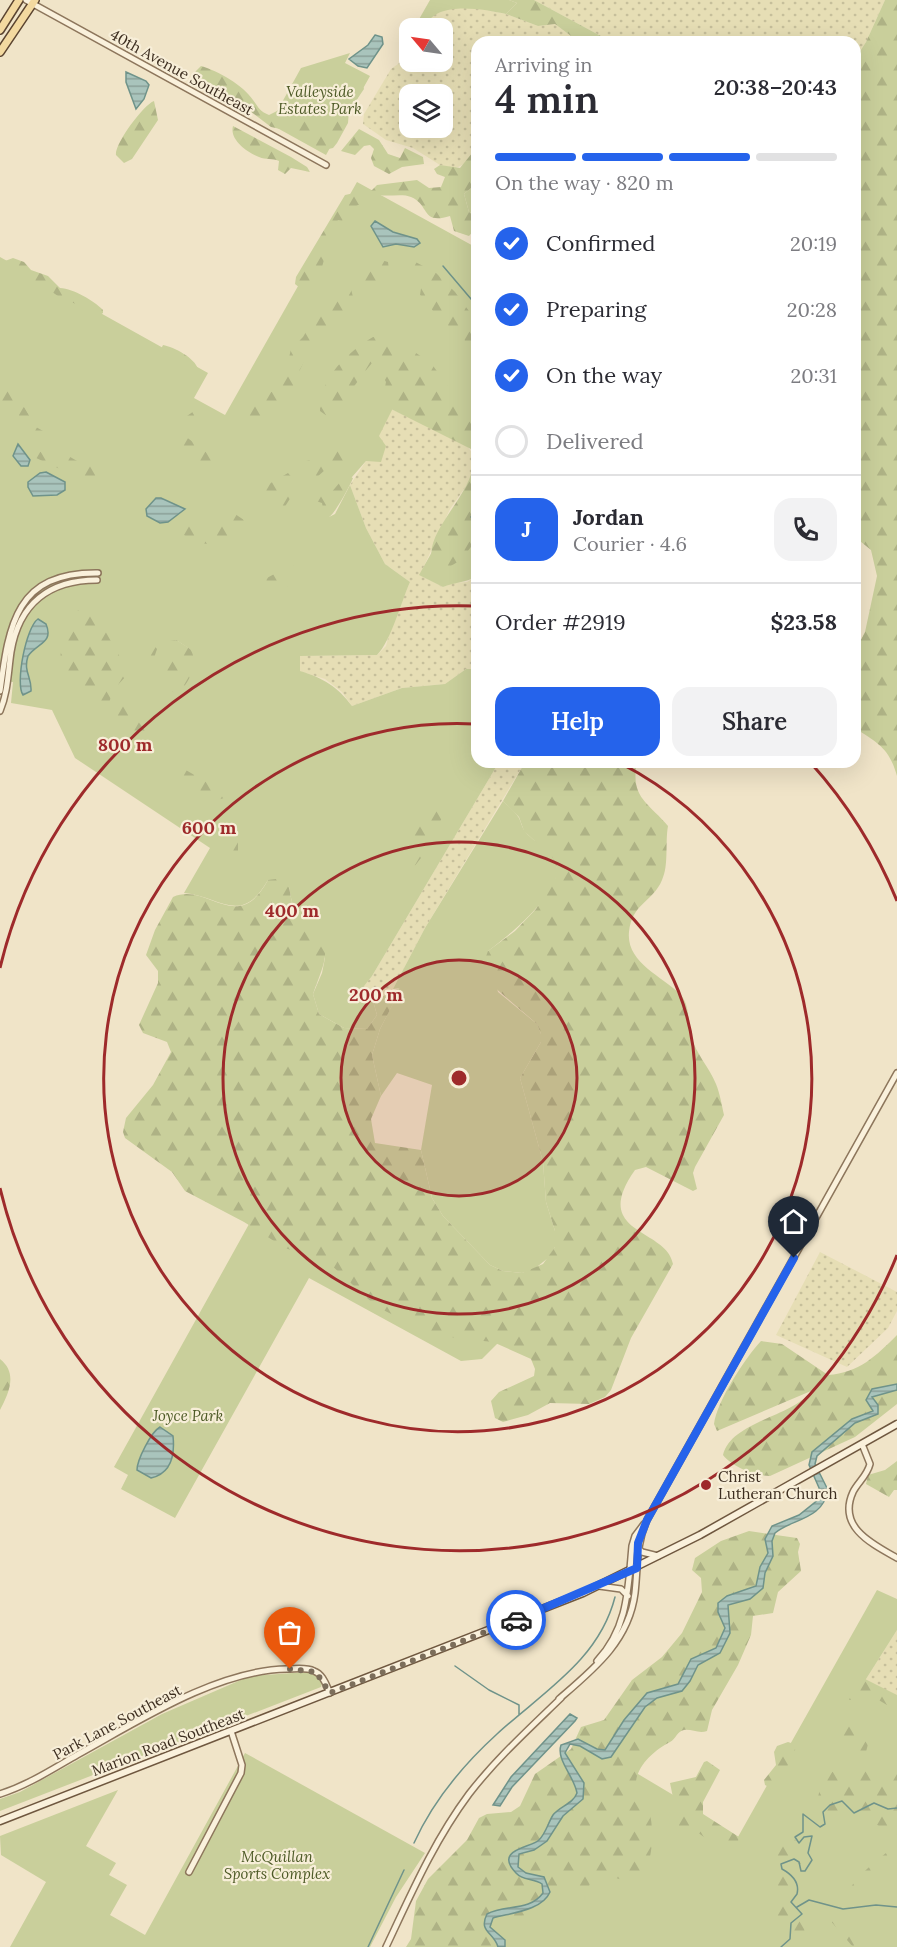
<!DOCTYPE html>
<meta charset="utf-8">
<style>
body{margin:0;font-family:Lora,serif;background:#f2f2f3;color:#2b2b33;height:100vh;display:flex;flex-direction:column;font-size:22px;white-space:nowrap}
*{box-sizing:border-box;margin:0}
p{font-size:20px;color:#7c7c81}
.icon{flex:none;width:33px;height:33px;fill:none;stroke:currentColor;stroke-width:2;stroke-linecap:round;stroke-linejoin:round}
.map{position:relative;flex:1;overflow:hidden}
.panel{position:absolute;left:471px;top:36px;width:390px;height:732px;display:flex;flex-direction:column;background:#fff;border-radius:18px;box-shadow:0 6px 24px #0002}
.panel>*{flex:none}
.needle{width:39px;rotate:299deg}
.fabs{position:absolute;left:399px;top:18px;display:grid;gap:12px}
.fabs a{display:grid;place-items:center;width:54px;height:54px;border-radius:12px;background:#fff;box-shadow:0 6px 24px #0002;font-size:30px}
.pin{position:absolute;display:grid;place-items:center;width:51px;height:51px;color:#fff;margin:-62px -26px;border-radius:50% 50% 50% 0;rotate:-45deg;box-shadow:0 0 6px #0007}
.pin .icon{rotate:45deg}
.courier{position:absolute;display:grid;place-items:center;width:60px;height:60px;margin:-30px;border:4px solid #2563eb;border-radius:50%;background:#fff;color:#222;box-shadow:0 2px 8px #0007}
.summary em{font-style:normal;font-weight:600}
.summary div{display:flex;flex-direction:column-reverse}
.summary{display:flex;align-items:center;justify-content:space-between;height:102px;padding:0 24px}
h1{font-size:39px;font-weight:600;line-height:45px}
.bar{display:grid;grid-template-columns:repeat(4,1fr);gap:9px 6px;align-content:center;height:72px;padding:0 24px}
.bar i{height:8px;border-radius:4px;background:#e1e1e2}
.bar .selected{background:#2563eb}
.bar p{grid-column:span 4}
.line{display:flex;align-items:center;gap:15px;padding:0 24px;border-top:2px solid #e1e1e2}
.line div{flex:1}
.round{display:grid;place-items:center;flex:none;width:63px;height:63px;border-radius:18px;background:#f2f2f3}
ol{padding:0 24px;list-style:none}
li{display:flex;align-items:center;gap:18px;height:66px}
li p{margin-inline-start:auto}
li .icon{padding:6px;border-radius:50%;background:#2563eb;color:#fff;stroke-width:4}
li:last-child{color:#7c7c81}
li i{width:33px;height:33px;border:3px solid #e1e1e2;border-radius:50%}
.action{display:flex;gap:12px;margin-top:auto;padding:12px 24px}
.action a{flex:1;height:69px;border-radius:18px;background:#2563eb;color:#fff;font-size:24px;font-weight:600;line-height:69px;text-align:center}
.action a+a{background:#f2f2f3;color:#2b2b33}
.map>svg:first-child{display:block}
.farmland{fill:url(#farmland-dots);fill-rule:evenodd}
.green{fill:#c9cf9b;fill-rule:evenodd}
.forest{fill:url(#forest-firs)}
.water{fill:url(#water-rules);stroke:#6f938a;stroke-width:1.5}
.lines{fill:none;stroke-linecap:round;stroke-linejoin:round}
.stream{stroke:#6f938a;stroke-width:1.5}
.tertiary-casing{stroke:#8d765c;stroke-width:8}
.secondary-casing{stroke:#6f573f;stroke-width:9}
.primary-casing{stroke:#5b4430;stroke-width:10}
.tertiary{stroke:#faf1dc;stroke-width:5}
.secondary{stroke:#faf1dc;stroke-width:6}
.primary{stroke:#f3d9a0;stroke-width:7}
.done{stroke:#7c6e5b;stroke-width:6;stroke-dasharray:0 10.8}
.route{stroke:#2563eb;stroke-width:8}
.ring{fill:none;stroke:#9e2a2b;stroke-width:3}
.poi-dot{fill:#9e2a2b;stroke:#f7eed8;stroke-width:2}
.labels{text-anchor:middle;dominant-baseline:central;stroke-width:4.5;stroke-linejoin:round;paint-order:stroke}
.street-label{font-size:15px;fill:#3d2e20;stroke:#f7eed8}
.park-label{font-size:15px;font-style:italic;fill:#4d5a26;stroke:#f7eed8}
.poi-label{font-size:15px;fill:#3d2e20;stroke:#f7eed8;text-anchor:start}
.centre{fill:#9e2a2b;stroke:#f7eed8;stroke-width:3}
.ring-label{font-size:18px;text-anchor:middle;font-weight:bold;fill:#9e2a2b;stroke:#f7eed8;stroke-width:4.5;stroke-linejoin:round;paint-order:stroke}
</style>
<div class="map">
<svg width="897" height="1947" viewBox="0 0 897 1947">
<defs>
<pattern id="farmland-dots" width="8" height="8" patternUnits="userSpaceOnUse" patternTransform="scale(1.5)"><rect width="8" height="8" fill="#e6deb5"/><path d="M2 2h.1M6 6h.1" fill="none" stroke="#c6bf9b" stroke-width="1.8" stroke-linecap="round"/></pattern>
<pattern id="forest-firs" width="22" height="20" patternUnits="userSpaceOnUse" patternTransform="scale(1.5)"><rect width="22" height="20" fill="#c9cf9b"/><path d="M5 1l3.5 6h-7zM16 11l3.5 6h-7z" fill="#aeb285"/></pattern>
<pattern id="water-rules" width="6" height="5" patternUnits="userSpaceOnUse" patternTransform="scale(1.5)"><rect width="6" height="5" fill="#a9c4bc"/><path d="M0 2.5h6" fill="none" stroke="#8ba098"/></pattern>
</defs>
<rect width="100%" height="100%" fill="#f0e4c8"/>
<path class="farmland" d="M 534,0 L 885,0 L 866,42 L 855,59 L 855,42 L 612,42 Z
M 467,6 L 506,14 L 538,26 L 555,24 L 579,42 L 477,42 L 477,147 L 464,164 L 454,169 L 440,165 L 413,148 L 386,140 L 363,124 L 364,114 L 391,69 L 409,56 L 410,62 L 442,62 L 442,28 L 425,28 L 427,20 L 438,11 ZM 410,94 L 442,94 L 442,128 L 410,128 Z
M 391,409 L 466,444 L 474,456 L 471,479 L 450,509 L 420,575 L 443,587 L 453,583 L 467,582 L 477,576 L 477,669 L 466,669 L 445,684 L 402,688 L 352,706 L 342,692 L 325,679 L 299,671 L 299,656 L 377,655 L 386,646 L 392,623 L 410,582 L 385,564 L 366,528 L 350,485 L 366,461 Z
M 499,762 L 525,762 L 425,928 L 393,989 L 383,998 L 373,1001 L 359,991 L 372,976 Z
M 820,1252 L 897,1292 L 897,1311 L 888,1328 L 847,1367 L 776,1335 Z
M 897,1630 L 897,1704 L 861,1687 Z"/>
<path class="green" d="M 430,0 L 509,0 L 517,3 L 506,14 C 482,9 434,0 425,28 L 414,28 Z
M 350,53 L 345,63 L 370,76 L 326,155 L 270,124 L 301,68 Z
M 357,182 L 477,248 L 477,446 L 399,396 L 379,436 L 386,446 L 381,462 L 366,461 L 352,477 L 329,517 L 335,514 L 350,485 L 366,528 L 385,564 L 410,582 C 401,602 391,641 377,655 L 300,656 L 300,671 C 323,678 337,686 352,706 L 402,688 L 445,684 L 466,669 L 477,669 L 477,762 L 499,762 L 372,976 L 360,991 L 373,1001 L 377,1015 L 367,1029 L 344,1028 L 319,1014 L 313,994 L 322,973 L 325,958 L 308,917 L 292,903 L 289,887 L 268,880 C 241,927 220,896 184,893 L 210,848 L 75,758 L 52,710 L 11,703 L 13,682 L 0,681 L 0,257 L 208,373 L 194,398 L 225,415 ZM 176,640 L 190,649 L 191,674 L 168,647 Z
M 477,183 L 477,216 L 469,212 L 464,194 Z
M 477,496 L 477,576 C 466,583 454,582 443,587 L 419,575 L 451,518 Z
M 503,801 C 508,806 515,811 519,818 C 521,822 522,827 524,830 C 533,843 555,850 557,868 C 560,894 507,937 488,951 L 498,992 L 537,1024 L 541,1034 L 541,1042 L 520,1078 L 543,1162 L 546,1202 L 555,1231 L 555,1247 L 548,1258 L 533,1270 L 522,1273 L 503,1271 L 490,1265 L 443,1216 L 432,1198 L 421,1150 L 432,1085 L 397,1073 L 381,1096 L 372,1055 L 380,1029 L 401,988 L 393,989 L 425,928 Z
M 258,1208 L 499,1342 L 482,1359 L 461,1361 L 309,1278 L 175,1518 L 121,1489 L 128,1475 L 114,1467 Z
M 877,1590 L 897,1599 L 897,1630 L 861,1687 L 897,1704 L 897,1947 L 485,1947 L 489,1900 L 633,1771 L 685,1802 L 734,1844 Z
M 307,1672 L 318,1677 L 322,1684 L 321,1687 L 0,1811 L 0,1799 L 20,1792 L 162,1714 L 250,1676 Z
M 245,1753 L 425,1853 L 396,1897 L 370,1947 L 10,1947 L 46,1882 L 1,1855 L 0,1836 L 118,1790 L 86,1846 L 116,1863 L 109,1875 L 127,1885 L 110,1915 L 145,1935 Z"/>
<path class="forest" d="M 509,0 L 534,0 L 612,42 L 579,42 L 555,24 L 538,26 L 506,14 L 517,3 Z
M 885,0 L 897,0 L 897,776 C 889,748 879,744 855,728 L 855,651 L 865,632 L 877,576 L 871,550 L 855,537 L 855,59 L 866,42 Z
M 201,66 C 218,71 243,85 253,100 C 259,108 259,111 269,115 L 283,108 L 319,126 C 337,123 348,103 356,89 L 363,86 L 364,89 L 349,111 L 348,123 L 337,143 L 333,148 L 324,150 L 285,130 L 271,127 L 246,108 L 198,83 L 193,78 L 193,74 Z
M 154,101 L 158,120 L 132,159 L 124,163 L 116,155 C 114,145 143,105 154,101 Z
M 233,126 L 291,157 L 307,167 L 310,172 L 291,168 L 285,174 L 278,170 L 279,161 C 272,158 266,160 259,157 C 248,153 229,140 233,126 Z
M 359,129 L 379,140 L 388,154 L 400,158 L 405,148 L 423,157 L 424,164 L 402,167 L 389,174 L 374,166 L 371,158 L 374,149 L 370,145 L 364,146 L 355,155 L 341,151 Z
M 477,147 L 477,183 L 464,194 L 469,212 L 477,216 L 477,227 L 469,236 L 454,231 L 450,216 C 421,225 430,205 411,197 C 400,192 380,200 371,191 L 377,185 L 417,180 L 429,188 L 441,187 L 445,177 L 437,174 L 434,169 L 440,165 L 460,168 Z
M 359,192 L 374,197 L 374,201 C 349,206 360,205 342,221 L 338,220 L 332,231 L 322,267 L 305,286 L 300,288 L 295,284 L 296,277 L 345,195 Z
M 397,252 L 436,273 L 455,292 L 477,322 L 477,350 C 462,340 448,325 435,313 C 429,307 427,300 420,295 L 422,282 C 412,271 396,271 390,258 Z
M 13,258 L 24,262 L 31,270 L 48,276 L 60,288 C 74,289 93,300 103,310 L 103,313 L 100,315 L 58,296 L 27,275 L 9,268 L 5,261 Z
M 378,259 L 388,262 L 389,270 L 385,283 L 374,283 L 361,288 L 354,285 L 358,273 Z
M 346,289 L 351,289 L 353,297 L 348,306 L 315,338 L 297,376 L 298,385 L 281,411 L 271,421 L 247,419 L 242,411 C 248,402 263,395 274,391 L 277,380 L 288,362 L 291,349 L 303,337 L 315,317 L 333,304 Z
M 373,337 L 392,337 L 431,363 L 447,385 L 459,395 L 468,417 L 477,422 L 477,539 L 461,560 L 449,567 L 432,560 C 424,527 486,485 471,449 L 391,409 L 391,397 L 384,392 L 386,382 L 381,373 L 381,367 L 372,363 L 367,369 L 334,413 L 327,416 L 320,411 C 320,377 347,353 373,337 Z
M 163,345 C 174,347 195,358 198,369 L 185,366 L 179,360 L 160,351 Z
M 0,381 L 19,394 L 22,402 L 14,406 L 0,402 Z
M 24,407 L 36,427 L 43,431 L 36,437 L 17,413 L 20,408 Z
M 194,411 L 196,416 L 185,436 L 218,461 L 219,470 L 215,472 L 208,465 L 201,466 L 179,449 L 172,451 L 169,449 L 187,416 Z
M 342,443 L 350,454 L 335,472 L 331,461 L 320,449 Z
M 35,449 L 43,453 L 65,454 L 84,465 L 89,461 L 97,461 L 107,470 L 117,460 L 122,463 L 100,484 L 86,490 L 64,471 L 34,457 L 32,451 Z
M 316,459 L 321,461 L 325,470 L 317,477 L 306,476 L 296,468 L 296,463 Z
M 288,473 L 294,480 L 293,494 L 284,508 C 270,512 265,500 262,488 Z
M 346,475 L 353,478 C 350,486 334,515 329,517 L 324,513 L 322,503 L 316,501 L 315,497 L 328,483 L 333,486 L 327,492 L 330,494 Z
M 126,476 L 137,479 C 135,492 121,495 109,494 Z
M 226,508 L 250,524 L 250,530 C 227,541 207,552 184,535 L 183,531 L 187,526 C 211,524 216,533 226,508 Z
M 295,562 L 300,562 L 300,578 L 284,589 L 271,586 L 265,579 L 278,572 L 289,573 Z
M 83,608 L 96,615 L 129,673 L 113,690 L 106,713 L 102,712 L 89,690 C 83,688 77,688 72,685 C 47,670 68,628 77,611 Z
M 177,640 C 180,643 187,646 190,649 C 200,662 188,687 176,694 L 163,686 L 154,671 L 170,641 Z
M 150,641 L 157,649 L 151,667 L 140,646 Z
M 121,690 L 127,694 L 124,702 L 148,735 L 145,742 C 124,739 106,708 121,690 Z
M 525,762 L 637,762 C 630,798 648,802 668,826 C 665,843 669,865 662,880 C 653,902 632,903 629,932 C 626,962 661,976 679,993 C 691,1005 687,1021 691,1036 C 696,1054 709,1067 716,1084 C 720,1094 722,1106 724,1115 L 695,1167 L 693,1173 L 697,1189 L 693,1191 L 646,1167 L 635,1170 C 589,1235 667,1228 673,1264 L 631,1338 L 611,1390 L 605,1397 L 589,1404 L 550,1403 L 528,1415 L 503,1422 L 495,1418 L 491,1401 L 499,1392 L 534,1376 L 535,1369 L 531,1359 L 493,1342 L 455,1338 L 420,1328 L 377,1307 L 329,1263 L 285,1248 L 244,1222 L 185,1191 L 172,1172 L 125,1138 L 123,1132 L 126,1118 L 153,1085 L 171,1052 L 167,1042 L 143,1033 L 139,1025 L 158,983 L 158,971 L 146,955 L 155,930 L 173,897 C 208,881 237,937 268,880 L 283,878 L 289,887 L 292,903 C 297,909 305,913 310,919 C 335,949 324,962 313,994 L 319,1014 L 344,1028 L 367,1029 L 377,1015 L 373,1001 L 402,987 L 380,1029 L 372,1055 L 381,1096 L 371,1119 L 375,1143 L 421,1150 L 432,1198 L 443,1216 L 490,1265 L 503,1271 L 522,1273 L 543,1264 L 555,1247 L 555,1231 L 546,1202 L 543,1162 L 520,1078 L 541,1042 L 541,1034 L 537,1024 L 493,986 L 484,972 L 484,962 L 488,951 L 515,931 L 536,909 L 555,879 L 557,868 L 553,858 L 524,831 L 519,817 L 503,801 Z
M 184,769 L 217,788 L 224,798 L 217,800 L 197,789 L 183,775 Z
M 436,802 L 444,803 L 446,809 L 427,850 L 414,867 L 411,867 C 408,842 413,815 436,802 Z
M 235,840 L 238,842 L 238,854 L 231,862 L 226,861 L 220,852 L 230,841 Z
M 897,1335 L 897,1404 L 855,1437 L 770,1476 C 756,1476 732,1467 723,1455 C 731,1421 793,1417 811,1391 L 717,1431 L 714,1424 C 717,1401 745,1358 761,1341 L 782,1344 L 828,1375 C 859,1373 876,1356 897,1335 Z
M 0,1359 C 18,1373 9,1393 0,1410 Z
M 897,1461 L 897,1490 L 894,1490 L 889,1497 L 866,1484 L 868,1475 L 885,1470 Z
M 749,1531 L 797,1538 L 800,1544 L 798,1552 L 801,1571 L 778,1592 L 773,1613 L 753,1616 L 751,1635 L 738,1665 L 712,1710 L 707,1731 C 699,1734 692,1729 684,1730 C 677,1731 676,1739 670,1742 C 653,1751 632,1769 636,1792 C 638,1799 647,1803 649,1811 C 655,1830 653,1868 638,1882 C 615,1883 595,1861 588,1890 C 575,1898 571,1889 560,1883 C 553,1888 554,1893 550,1900 C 538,1918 516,1917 496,1917 L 492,1922 L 493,1928 L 506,1938 L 507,1947 L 406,1947 L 411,1939 L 416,1901 L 428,1879 L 467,1840 L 479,1818 L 487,1814 L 511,1812 L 520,1806 L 535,1774 L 571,1749 L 581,1727 L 604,1720 L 632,1680 L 662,1657 L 682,1633 L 702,1592 L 701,1578 L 692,1570 L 695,1558 L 721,1541 Z
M 859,1676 L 897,1695 L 897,1711 L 872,1696 L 849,1700 L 855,1686 L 854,1679 Z
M 854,1715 L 859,1718 L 868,1744 L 866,1752 L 858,1757 L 852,1756 L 841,1731 L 847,1719 Z
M 788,1742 L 794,1744 C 799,1758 786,1766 779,1776 L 779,1784 L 771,1788 L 765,1785 L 764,1780 L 776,1765 L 774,1752 L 777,1746 Z
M 707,1761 L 720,1770 L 703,1802 L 703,1814 L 739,1837 L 737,1847 L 733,1849 L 708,1840 L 693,1829 L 688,1834 L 680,1831 L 670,1783 L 696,1777 L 704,1762 Z
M 866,1765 L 897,1771 L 897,1834 L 892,1835 L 854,1809 L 847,1810 L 842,1819 L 825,1817 L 819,1812 C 816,1804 817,1801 819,1793 C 828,1765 841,1769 866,1765 Z
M 789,1833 L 806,1852 L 806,1860 L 802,1864 L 791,1863 L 789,1867 L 793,1880 L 785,1891 L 780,1890 C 770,1870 778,1852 784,1834 Z
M 897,1847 L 897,1859 L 878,1869 L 846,1905 L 843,1903 C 851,1879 873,1864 892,1848 Z
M 783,1898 L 804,1905 L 805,1947 L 790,1947 L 785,1926 L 773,1920 L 777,1904 Z
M 831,1916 L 835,1917 L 874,1947 L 853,1947 L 829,1919 Z"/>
<path class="water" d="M 375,35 L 382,37 L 383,44 L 367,68 L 358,66 L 349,59 L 368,45 Z
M 126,72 L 146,81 L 149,85 L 144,99 L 136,109 L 126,82 Z
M 375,221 L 393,232 L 417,239 L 420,243 L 414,247 L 396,244 L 383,247 L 371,226 Z
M 18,444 L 30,460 L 28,466 L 21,466 L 13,456 Z
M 46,472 L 65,482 L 65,490 L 57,495 L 33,496 L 28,487 L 28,482 L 40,473 Z
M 156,498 L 161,498 L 185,509 L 168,522 L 160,523 L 147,516 L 146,509 Z
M 38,619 L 46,624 C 54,643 37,643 28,656 C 23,672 32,677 31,691 L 23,695 C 15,684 26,627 38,619 Z
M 897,1384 L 897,1390 L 872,1397 L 878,1405 L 878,1414 L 855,1423 L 817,1456 L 815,1464 L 828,1490 C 823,1520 791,1519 775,1533 L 772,1541 L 773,1556 L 765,1573 L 763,1588 L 750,1599 L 728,1605 L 730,1633 L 720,1653 L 698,1665 L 690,1681 L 682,1691 L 657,1698 L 645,1707 L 611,1757 L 602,1759 L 580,1746 L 570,1744 L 565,1753 L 584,1783 L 583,1799 L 563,1816 L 547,1841 L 534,1850 L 519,1854 L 518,1867 L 526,1873 L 544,1877 L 550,1892 C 542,1911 509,1913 493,1918 L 490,1927 L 505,1940 L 505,1947 L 498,1947 C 494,1932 478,1932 487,1914 C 505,1904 529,1912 543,1893 L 542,1884 C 533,1878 523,1881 516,1873 C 493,1849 531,1848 539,1840 C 546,1833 548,1823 553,1815 C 560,1806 573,1804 577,1793 C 574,1776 556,1760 561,1745 L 578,1739 L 597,1749 L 605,1750 L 624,1720 L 647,1693 L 678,1684 L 691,1659 L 716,1648 L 725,1628 L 718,1612 L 718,1603 L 727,1596 L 756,1586 L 760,1567 L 768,1553 L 765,1539 L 772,1526 L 799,1515 L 819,1499 L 820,1490 L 809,1465 L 812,1452 L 852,1419 L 873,1411 L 866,1400 L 872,1389 Z
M 160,1427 L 173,1436 C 175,1455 172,1473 151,1478 L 137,1470 C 137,1460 151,1432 160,1427 Z
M 570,1714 L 577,1718 L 575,1721 L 512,1787 L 500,1806 L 493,1805 L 511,1777 Z"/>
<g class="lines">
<path class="stream" d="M 443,266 L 477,306
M 471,517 L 477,511
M 455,1666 L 489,1690 L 519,1705 L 519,1715
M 414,1843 C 433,1801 463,1765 497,1734 C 543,1692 599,1660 615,1597
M 797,1907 L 809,1900 L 843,1909 L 876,1905 L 897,1907
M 368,1947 L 404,1870
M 781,1947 L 790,1939 L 791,1923 L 802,1914 L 791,1902 L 797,1894 C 800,1882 791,1874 782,1869 L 781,1864 L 794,1859 L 799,1862 L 801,1871 L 805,1871 L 812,1860 L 808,1853 L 812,1836 L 804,1837 L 799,1843 L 795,1837 L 803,1832 L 803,1814 L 820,1827 L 825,1824 L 823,1812 L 830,1805 L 842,1801 L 854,1813 L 874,1803 L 888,1809 L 897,1808"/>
<g class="tertiary-casing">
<path id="tertiary" d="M 26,0 L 326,165
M 0,691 C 9,624 16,572 98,573
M 0,711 C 8,692 8,672 11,652 C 19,603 50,580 97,580
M 862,1444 L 870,1464 C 867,1476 858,1482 853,1492 C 837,1527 872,1544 897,1558
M 638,1548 L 642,1552 L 658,1556
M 599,1586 L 621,1589 L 628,1596
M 597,1661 C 628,1628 628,1589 632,1546 L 635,1536 L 644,1524
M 559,1699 C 594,1669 629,1641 635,1593 C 638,1567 636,1544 647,1520 L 897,1073
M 0,1794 C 28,1785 51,1770 77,1755 C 137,1722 217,1670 287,1669 C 296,1669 306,1667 314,1671 C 323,1674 326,1685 330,1693
M 189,1872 L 241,1773 L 242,1765 L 231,1731
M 386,1947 C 411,1894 434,1841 469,1794 C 496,1759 529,1729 561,1698"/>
</g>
<g class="secondary-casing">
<path id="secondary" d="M 0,1821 L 583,1593 L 700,1535 L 897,1424"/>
</g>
<g class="primary-casing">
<path id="primary" d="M 0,30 L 19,0
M 0,52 L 35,0"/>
</g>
<use href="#tertiary" class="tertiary"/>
<use href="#secondary" class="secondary"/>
<use href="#primary" class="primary"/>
</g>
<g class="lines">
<path class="done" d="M 290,1669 L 316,1672 L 330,1693 L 516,1620"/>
<path class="route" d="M 516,1620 L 637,1568 L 638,1543 L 647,1520 L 794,1258"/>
</g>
<circle cx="459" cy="1078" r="118" fill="#9e2a2b" fill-opacity=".12"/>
<g class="ring">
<circle cx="459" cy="1078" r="118"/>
<circle cx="459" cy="1078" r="236"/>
<path d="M620 763A354 354 0 1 1 474 724"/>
<path d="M897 1255A472 472 0 0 1 0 1188M0 968A472 472 0 0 1 475 606M810 762A472 472 0 0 1 897 901"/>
</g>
<circle class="poi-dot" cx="706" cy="1485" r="6"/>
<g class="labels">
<g class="street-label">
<text transform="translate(182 72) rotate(29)">40th Avenue Southeast</text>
<text transform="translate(117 1722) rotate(-28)">Park Lane Southeast</text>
<text transform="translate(168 1742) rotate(-21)">Marion Road Southeast</text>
</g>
<g class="park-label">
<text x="320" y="91">Valleyside<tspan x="320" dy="17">Estates Park</tspan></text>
<text x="188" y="1415">Joyce Park</text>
<text x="277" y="1856">McQuillan<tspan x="277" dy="17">Sports Complex</tspan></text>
</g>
<g class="poi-label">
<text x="718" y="1476">Christ<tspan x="718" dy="17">Lutheran Church</tspan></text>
</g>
</g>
<circle cx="459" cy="1078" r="9" class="centre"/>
<g class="ring-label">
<text x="125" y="751">800 m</text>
<text x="209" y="834">600 m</text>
<text x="292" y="917">400 m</text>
<text x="376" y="1001">200 m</text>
</g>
</svg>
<div class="fabs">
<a><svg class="needle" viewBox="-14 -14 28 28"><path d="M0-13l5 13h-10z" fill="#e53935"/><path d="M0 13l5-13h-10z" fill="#7c7c81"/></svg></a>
<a><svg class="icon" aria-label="layers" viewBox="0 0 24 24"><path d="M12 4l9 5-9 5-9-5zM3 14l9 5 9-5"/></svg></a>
</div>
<div class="pin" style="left:290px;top:1669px;background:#ea580c"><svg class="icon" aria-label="bag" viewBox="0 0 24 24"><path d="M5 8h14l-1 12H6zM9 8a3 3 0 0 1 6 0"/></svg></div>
<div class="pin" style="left:794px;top:1258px;background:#1f2937"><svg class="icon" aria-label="home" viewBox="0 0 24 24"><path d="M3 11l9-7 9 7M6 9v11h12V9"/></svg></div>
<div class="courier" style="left:516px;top:1620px"><svg class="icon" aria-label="car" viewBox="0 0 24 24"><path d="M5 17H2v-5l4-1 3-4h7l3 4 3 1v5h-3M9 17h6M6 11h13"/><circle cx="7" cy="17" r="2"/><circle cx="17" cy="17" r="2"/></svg></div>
<section class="panel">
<div class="summary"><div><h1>4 min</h1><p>Arriving in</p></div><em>20:38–20:43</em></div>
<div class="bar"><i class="selected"></i><i class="selected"></i><i class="selected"></i><i></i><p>On the way · 820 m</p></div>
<ol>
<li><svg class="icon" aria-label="check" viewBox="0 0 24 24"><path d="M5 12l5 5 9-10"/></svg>Confirmed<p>20:19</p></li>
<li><svg class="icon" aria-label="check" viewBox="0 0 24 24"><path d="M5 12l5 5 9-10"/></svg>Preparing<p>20:28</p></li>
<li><svg class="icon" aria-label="check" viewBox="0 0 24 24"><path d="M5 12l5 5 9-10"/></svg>On the way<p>20:31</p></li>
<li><i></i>Delivered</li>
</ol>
<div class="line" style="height:108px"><b class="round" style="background:#2563eb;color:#fff">J</b><div><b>Jordan</b><p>Courier · 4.6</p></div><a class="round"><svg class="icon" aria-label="phone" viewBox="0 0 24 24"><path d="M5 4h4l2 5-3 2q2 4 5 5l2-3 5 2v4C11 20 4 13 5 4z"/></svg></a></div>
<div class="line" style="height:78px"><div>Order #2919</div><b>$23.58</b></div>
<div class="action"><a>Help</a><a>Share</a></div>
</section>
</div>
